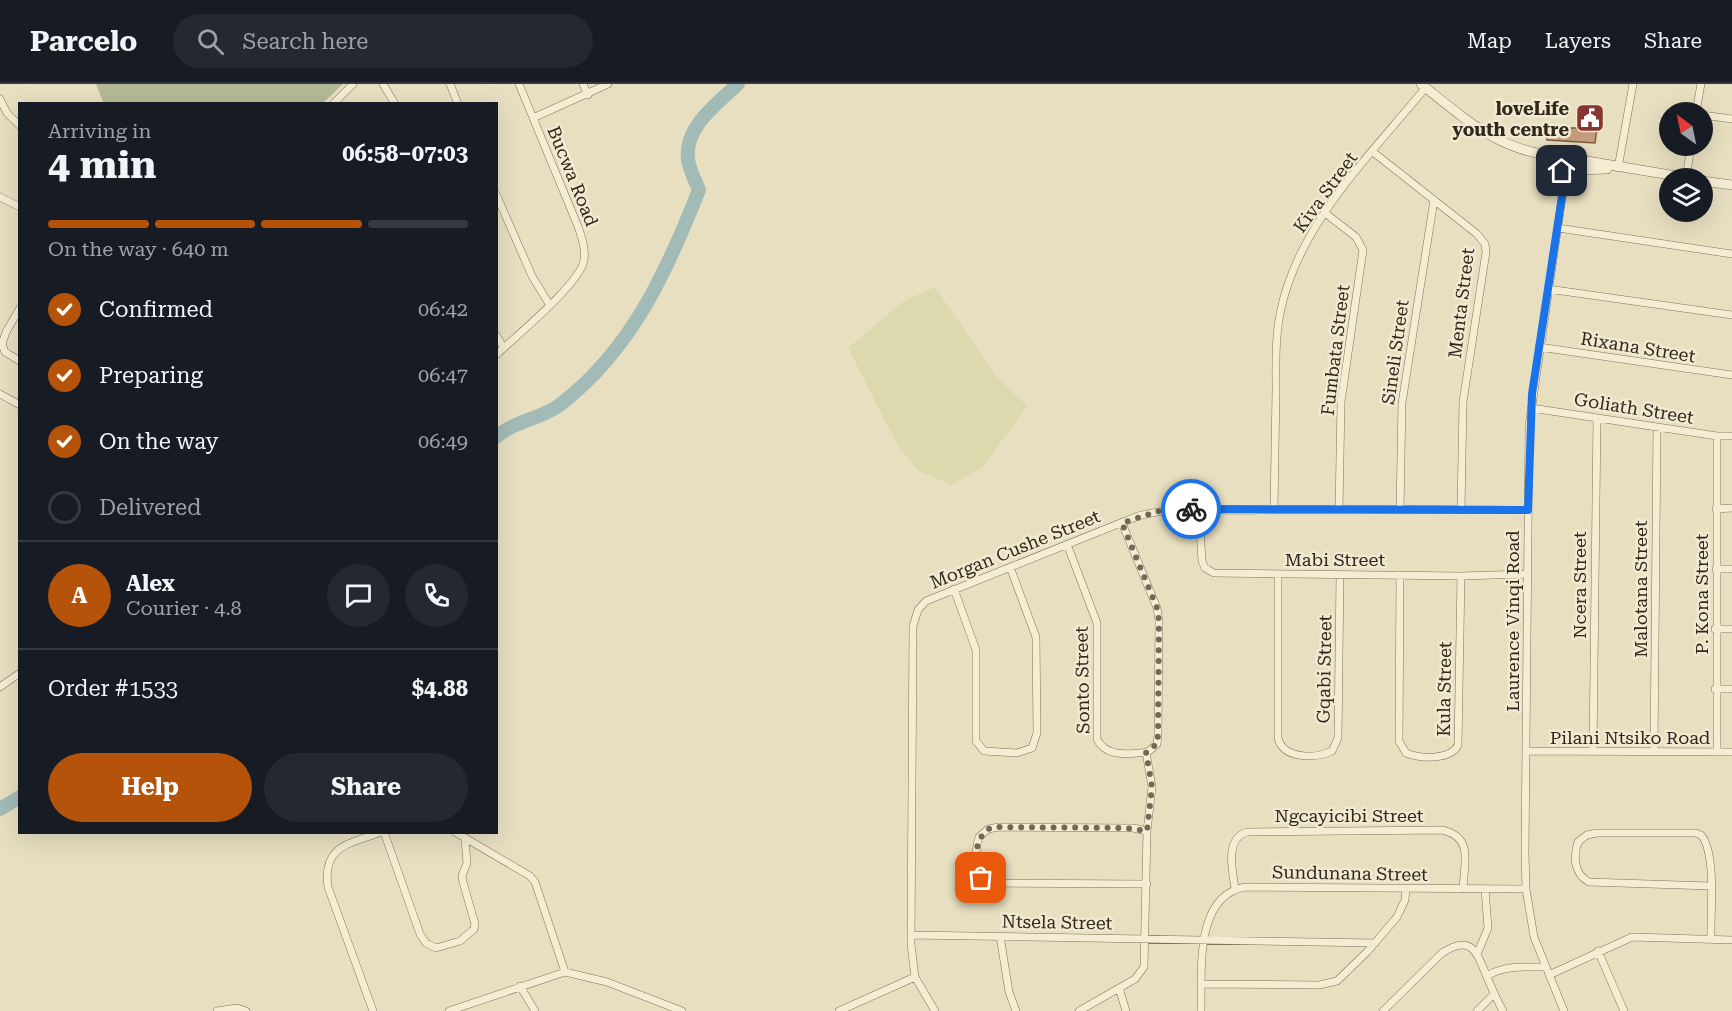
<!DOCTYPE html>
<meta charset="utf-8">
<style>
body{margin:0;font-family:"Roboto Serif",serif;background:#242831;color:#f1f3f6;height:100vh;display:flex;flex-direction:column;font-size:22px;white-space:nowrap}
*{box-sizing:border-box;margin:0}
p{font-size:20px;color:#9ea1a6}
.icon{flex:none;width:33px;height:33px;fill:none;stroke:currentColor;stroke-width:2;stroke-linecap:round;stroke-linejoin:round}
.map{position:relative;flex:1;overflow:hidden}
.panel{position:absolute;left:18px;top:18px;width:480px;height:732px;display:flex;flex-direction:column;background:#171b24;border-radius:0px;box-shadow:0 6px 24px #0002}
.panel>*{flex:none}
.needle{width:39px;rotate:327deg}
.fabs{position:absolute;left:1659px;top:18px;display:grid;gap:12px}
.fabs a{display:grid;place-items:center;width:54px;height:54px;border-radius:50%;background:#171b24;box-shadow:0 6px 24px #0002;font-size:30px}
.pin{position:absolute;display:grid;place-items:center;width:51px;height:51px;color:#fff;margin:-26px;border-radius:12px;box-shadow:0 3px 9px #0006}
.courier{position:absolute;display:grid;place-items:center;width:60px;height:60px;margin:-30px;border:4px solid #1a73e8;border-radius:50%;background:#fff;color:#222;box-shadow:0 2px 8px #0007}
.headline em{font-style:normal;font-weight:700}
.headline div{display:flex;flex-direction:column-reverse}
.headline{display:flex;align-items:center;justify-content:space-between;height:102px;padding:0 30px}
h1{font-size:39px;font-weight:700;line-height:45px}
.bar{display:grid;grid-template-columns:repeat(4,1fr);gap:9px 6px;align-content:center;height:72px;padding:0 30px}
.bar i{height:8px;border-radius:4px;background:#363941}
.bar .current{background:#b45309}
.bar p{grid-column:span 4}
.line{display:flex;align-items:center;gap:15px;padding:0 30px;border-top:2px solid #363941}
.line div{flex:1}
.round{display:grid;place-items:center;flex:none;width:63px;height:63px;border-radius:32px;background:#242831}
ol{padding:0 30px;list-style:none}
li{display:flex;align-items:center;gap:18px;height:66px}
li p{margin-inline-start:auto}
li .icon{padding:6px;border-radius:50%;background:#b45309;color:#fff;stroke-width:4}
li:last-child{color:#9ea1a6}
li i{width:33px;height:33px;border:3px solid #363941;border-radius:50%}
.button{display:flex;gap:12px;margin-top:auto;padding:12px 30px}
.button a{flex:1;height:69px;border-radius:36px;background:#b45309;color:#fff;font-size:24px;font-weight:700;line-height:69px;text-align:center}
.button a+a{background:#242831;color:#f1f3f6}
header{display:flex;align-items:center;gap:36px;box-sizing:border-box;height:84px;padding:0 30px;background:#171b24;border-bottom:2px solid #363941}
header strong{font-size:28px}
nav{display:flex;gap:33px;margin-inline-start:auto;font-size:21px}
.search{width:420px;height:54px;background:#242831;display:flex;align-items:center;gap:15px;box-sizing:border-box;padding:0 21px;border-radius:33px;color:#9ea1a6;font-size:22px}
.map>svg:first-child{display:block}
.farmland{fill:#ddd9af}
.cemetery{fill:#b3ba95}
.lines{fill:none;stroke-linecap:round;stroke-linejoin:round}
.river{stroke:#a3bbb6;stroke-width:14}
.building{fill:#c39d7b;stroke:#7c5d43;stroke-width:1.5}
.minor-casing{stroke:#80715b;stroke-width:8}
.tertiary-casing{stroke:#80715b;stroke-width:10}
.minor{stroke:#f4edd3;stroke-width:7}
.tertiary{stroke:#f4edd3;stroke-width:9}
.done{stroke:#716856;stroke-width:6;stroke-dasharray:0 10.8}
.route{stroke:#1a73e8;stroke-width:8}
.labels{text-anchor:middle;dominant-baseline:central;stroke-width:5;stroke-linejoin:round;paint-order:stroke}
.poi-label{font-size:18px;font-weight:bold;fill:#31281d;stroke:#f1e9d0;text-anchor:end}
.street-label{font-size:18px;fill:#31281d;stroke:#f1e9d0}
</style>
<header>
<strong>Parcelo</strong>
<div class="search"><svg class="icon" aria-label="search" viewBox="0 0 24 24"><circle cx="10" cy="10" r="6"/><path d="M15 15l6 6"/></svg>Search here</div>
<nav><a>Map</a><a>Layers</a><a>Share</a></nav>
</header>
<div class="map">
<svg width="1732" height="927" viewBox="0 0 1732 927">
<rect width="100%" height="100%" fill="#e8dfc1"/>
<path class="farmland" d="M 935,203 L 997,293 L 1027,322 L 983,383 L 952,401 L 919,387 L 899,364 L 848,264 L 904,217 Z"/>
<path class="cemetery" d="M 96,0 L 343,0 L 323,19 L 104,20 Z"/>
<g class="lines">
<path class="river" d="M 496,353 C 516,336 542,335 561,320 C 632,265 667,187 699,106 C 695,96 689,85 688,75 C 684,43 717,20 738,0
M 0,725 L 20,713"/>
</g>
<path class="building" d="M 1583,22 L 1600,24 L 1595,59 L 1547,56 L 1546,44 L 1581,44 Z"/>
<g class="lines">
<g class="minor-casing">
<path id="minor" d="M 383,0 L 395,20
M 450,0 L 458,20
M 583,0 L 588,11
M 0,15 L 7,29 L 20,42
M 333,20 L 353,0
M 1696,28 L 1701,0
M 1702,31 L 1732,35
M 533,34 L 608,0
M 1373,68 L 1477,150 L 1485,160 L 1486,168 L 1463,318 L 1461,426
M 1618,84 L 1633,0
M 1562,87 L 1563,107 L 1529,342 L 1525,769 L 1526,805 L 1534,853 L 1564,927
M 1686,94 L 1691,62
M 1564,104 L 1570,89
M 496,110 L 532,192 L 549,220
M 0,113 L 20,123
M 1325,129 L 1356,153 L 1363,166 L 1341,318 L 1339,426
M 1558,144 L 1732,170
M 1548,205 L 1732,231
M 20,224 L 6,248 L 2,260 L 5,268 L 20,277
M 496,251 L 504,264
M 1539,263 L 1732,291
M 496,271 C 515,253 581,199 584,176 C 586,164 581,151 577,140 L 519,0
M 0,310 L 20,321
M 1531,324 L 1717,352 L 1732,352
M 1200,424 L 1199,429 L 1202,477 L 1205,484 L 1214,489 L 1461,492 L 1528,490
M 1274,425 C 1275,386 1275,347 1276,307 C 1276,282 1275,256 1280,230 C 1297,141 1370,72 1426,3
M 1400,425 L 1402,319 L 1434,116
M 1716,425 L 1732,424
M 1067,460 L 1097,539 L 1097,655 C 1106,674 1130,670 1148,668 L 1157,660 L 1158,651 L 1159,537 L 1157,524 L 1122,439
M 1716,485 L 1732,485
M 1278,490 L 1278,654 C 1283,675 1315,675 1332,667 L 1338,654 L 1340,491
M 1400,491 L 1399,657 L 1406,669 C 1421,675 1451,676 1458,661 L 1461,492
M 954,505 L 976,566 L 976,657 L 984,667 L 1017,669 L 1032,664 L 1037,649 L 1036,553 L 1010,483
M 1715,545 L 1732,545
M 0,603 L 20,589
M 1715,605 L 1732,605
M 1527,667 L 1732,668
M 1593,667 L 1597,334
M 1146,668 L 1152,703 L 1147,747
M 1654,668 L 1657,343
M 1717,668 L 1717,352
M 384,748 L 420,850 L 426,859 L 436,864 L 460,857 L 474,845 L 475,840 L 463,798 L 462,792 L 467,779 L 465,755
M 455,748 L 530,792 L 535,798 L 565,888
M 1710,802 L 1589,798 C 1574,790 1573,773 1578,758 L 1587,751 L 1597,749 L 1695,749 L 1701,751 C 1717,769 1710,831 1711,856
M 1235,804 C 1232,786 1225,754 1247,748 L 1442,746 C 1474,753 1464,779 1463,805
M 911,851 L 1375,859
M 1000,852 L 1009,908 L 1016,927
M 1598,867 L 1624,927
M 1478,868 L 1488,844 L 1485,805
M 1549,891 L 1632,853 L 1732,856
M 1487,892 C 1504,881 1526,883 1545,883
M 1201,900 L 1319,901 L 1337,897 L 1367,868 L 1397,833 L 1405,816 L 1406,805
M 520,902 L 535,927
M 1119,904 L 1126,927
M 217,927 L 237,924 L 246,927
M 373,927 L 328,803 C 322,761 350,760 381,748
M 449,927 L 565,888 L 607,898 L 682,927
M 839,927 L 915,893
M 935,927 L 915,893 L 911,860 L 913,542 L 918,526 L 926,517 L 1138,432 C 1179,421 1219,428 1261,426 C 1350,424 1439,426 1528,426
M 1079,927 L 1135,895 L 1144,883 L 1147,747 L 1133,744 L 999,743 L 988,745 L 979,753 C 974,767 975,792 990,799 L 1147,800
M 1201,927 C 1202,888 1194,812 1245,803 L 1526,805
M 1383,927 L 1442,869 C 1472,849 1477,869 1487,893 C 1492,905 1497,916 1503,927
M 1477,927 L 1494,910"/>
</g>
<g class="tertiary-casing">
<path id="tertiary" d="M 1421,0 C 1469,38 1501,69 1564,73
M1560 81a9 9 0 1 1 18 0a9 9 0 1 1-18 0Z
M 1575,75 L 1688,94
M 1575,86 L 1607,85
M 1702,97 L 1732,101"/>
</g>
<use href="#minor" class="minor"/>
<use href="#tertiary" class="tertiary"/>
</g>
<g class="lines">
<path class="done" d="M 981,794 C 973,778 974,750 993,743 L 1125,744 L 1147,747 L 1152,703 L 1146,668 L 1157,660 L 1158,651 L 1159,537 L 1157,524 L 1122,439 L 1159,427 L 1191,425"/>
<path class="route" d="M 1191,425 L 1528,426 L 1532,310 L 1563,106 L 1562,87"/>
</g>
<defs>
<g id="civic-square" transform="scale(1.5)"><rect x="-9" y="-9" width="18" height="18" rx="4" fill="#883631" stroke="#f1e9d0"/><path d="M-.6-6.5H3V-4.5H.6V-3L4-1V1h2V6H-6V1h2V-1L-.6-3ZM-1.2 2.5V6h2.4V2.5Z" fill="#fff"/></g>
</defs>
<g fill-rule="evenodd">
<use href="#civic-square" x="1590" y="34"/>
</g>
<g class="labels">
<g class="poi-label">
<text x="1569" y="24">loveLife<tspan x="1569" dy="21">youth centre</tspan></text>
</g>
<g class="street-label">
<text transform="translate(573 92) rotate(68)">Bucwa Road</text>
<text transform="translate(1325 108) rotate(-54)">Kiva Street</text>
<text transform="translate(1461 219) rotate(-83)">Menta Street</text>
<text transform="translate(1638 263) rotate(9)">Rixana Street</text>
<text transform="translate(1335 266) rotate(-83)">Fumbata Street</text>
<text transform="translate(1395 268) rotate(-82)">Sineli Street</text>
<text transform="translate(1634 324) rotate(9)">Goliath Street</text>
<text transform="translate(1015 465) rotate(-22)">Morgan Cushe Street</text>
<text x="1335" y="475">Mabi Street</text>
<text transform="translate(1579 501) rotate(-90)">Ncera Street</text>
<text transform="translate(1640 505) rotate(-90)">Malotana Street</text>
<text transform="translate(1701 510) rotate(-90)">P. Kona Street</text>
<text transform="translate(1512 537) rotate(-90)">Laurence Vinqi Road</text>
<text transform="translate(1324 585) rotate(-89)">Gqabi Street</text>
<text transform="translate(1082 596) rotate(-91)">Sonto Street</text>
<text transform="translate(1444 605) rotate(-89)">Kula Street</text>
<text x="1630" y="653">Pilani Ntsiko Road</text>
<text x="1349" y="731">Ngcayicibi Street</text>
<text transform="translate(1350 789) rotate(1)">Sundunana Street</text>
<text transform="translate(1057 838) rotate(1)">Ntsela Street</text>
</g>
</g>
</svg>
<div class="fabs">
<a><svg class="needle" viewBox="-14 -14 28 28"><path d="M0-13l5 13h-10z" fill="#e53935"/><path d="M0 13l5-13h-10z" fill="#9ea1a6"/></svg></a>
<a><svg class="icon" aria-label="layers" viewBox="0 0 24 24"><path d="M12 4l9 5-9 5-9-5zM3 14l9 5 9-5"/></svg></a>
</div>
<div class="pin" style="left:981px;top:794px;background:#ea580c"><svg class="icon" aria-label="bag" viewBox="0 0 24 24"><path d="M5 8h14l-1 12H6zM9 8a3 3 0 0 1 6 0"/></svg></div>
<div class="pin" style="left:1562px;top:87px;background:#1f2937"><svg class="icon" aria-label="home" viewBox="0 0 24 24"><path d="M3 11l9-7 9 7M6 9v11h12V9"/></svg></div>
<div class="courier" style="left:1191px;top:425px"><svg class="icon" aria-label="bike" viewBox="0 0 24 24"><circle cx="6" cy="16" r="4"/><circle cx="18" cy="16" r="4"/><path d="M6 16l4-8h5l3 8M10 8l3 8H6M13 5h3"/></svg></div>
<section class="panel">
<div class="headline"><div><h1>4 min</h1><p>Arriving in</p></div><em>06:58–07:03</em></div>
<div class="bar"><i class="current"></i><i class="current"></i><i class="current"></i><i></i><p>On the way · 640 m</p></div>
<ol>
<li><svg class="icon" aria-label="check" viewBox="0 0 24 24"><path d="M5 12l5 5 9-10"/></svg>Confirmed<p>06:42</p></li>
<li><svg class="icon" aria-label="check" viewBox="0 0 24 24"><path d="M5 12l5 5 9-10"/></svg>Preparing<p>06:47</p></li>
<li><svg class="icon" aria-label="check" viewBox="0 0 24 24"><path d="M5 12l5 5 9-10"/></svg>On the way<p>06:49</p></li>
<li><i></i>Delivered</li>
</ol>
<div class="line" style="height:108px"><b class="round" style="background:#b45309;color:#fff">A</b><div><b>Alex</b><p>Courier · 4.8</p></div><a class="round"><svg class="icon" aria-label="chat" viewBox="0 0 24 24"><path d="M4 5h16v11H9l-5 4z"/></svg></a><a class="round"><svg class="icon" aria-label="phone" viewBox="0 0 24 24"><path d="M5 4h4l2 5-3 2q2 4 5 5l2-3 5 2v4C11 20 4 13 5 4z"/></svg></a></div>
<div class="line" style="height:78px"><div>Order #1533</div><b>$4.88</b></div>
<div class="button"><a>Help</a><a>Share</a></div>
</section>
</div>
